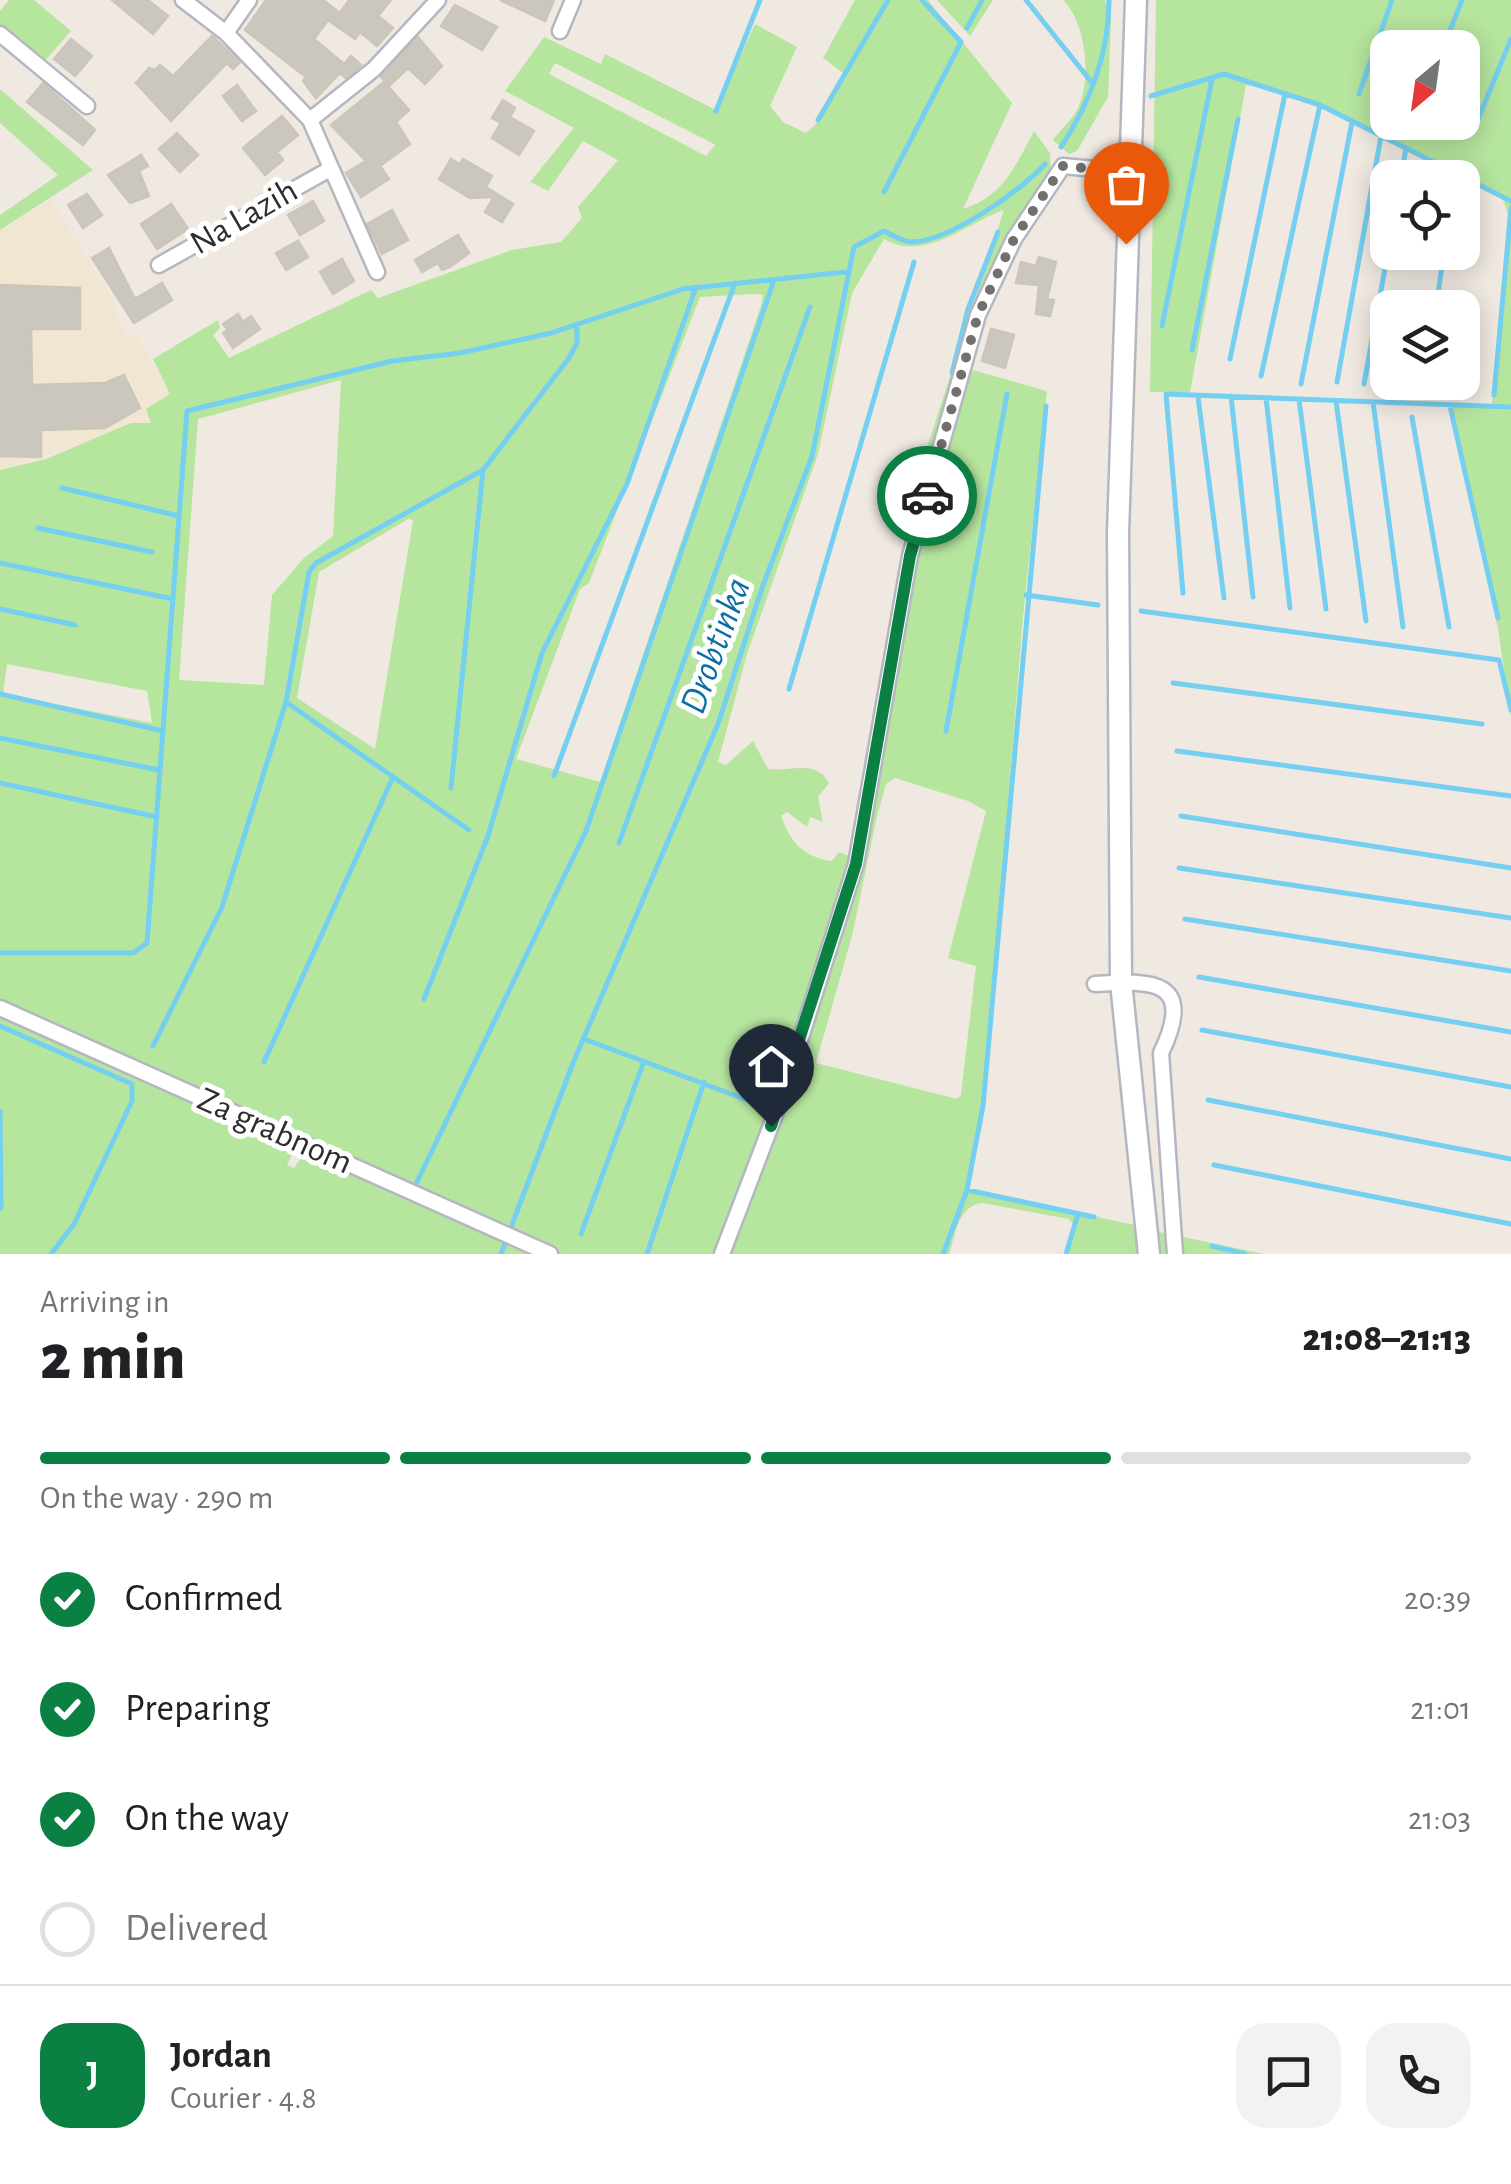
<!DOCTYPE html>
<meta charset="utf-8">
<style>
body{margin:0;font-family:"Alegreya Sans",sans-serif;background:#f2f2f2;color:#202124;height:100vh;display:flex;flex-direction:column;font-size:38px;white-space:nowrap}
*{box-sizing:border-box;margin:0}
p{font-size:32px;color:#757577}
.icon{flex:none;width:55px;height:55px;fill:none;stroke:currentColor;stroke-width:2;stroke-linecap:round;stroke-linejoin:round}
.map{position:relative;height:1254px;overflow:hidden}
.drawer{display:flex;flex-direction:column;background:#fff;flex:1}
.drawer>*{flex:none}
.needle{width:65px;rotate:209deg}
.fabs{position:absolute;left:1370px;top:30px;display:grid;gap:20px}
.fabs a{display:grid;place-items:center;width:110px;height:110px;border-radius:20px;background:#fff;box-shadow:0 5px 25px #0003;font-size:50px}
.pin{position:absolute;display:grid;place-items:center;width:85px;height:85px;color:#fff;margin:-102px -42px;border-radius:50% 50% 50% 0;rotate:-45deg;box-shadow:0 0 10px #0007}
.pin .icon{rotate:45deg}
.courier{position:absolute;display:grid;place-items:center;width:100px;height:100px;margin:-50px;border:8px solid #0b8043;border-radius:50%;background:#fff;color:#222;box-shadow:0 2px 12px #0007}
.head em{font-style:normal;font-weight:800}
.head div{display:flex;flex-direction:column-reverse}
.head{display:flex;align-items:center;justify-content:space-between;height:170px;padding:0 40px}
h1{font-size:65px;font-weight:800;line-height:75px}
.bar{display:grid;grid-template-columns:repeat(4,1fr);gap:15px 10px;align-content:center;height:120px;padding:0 40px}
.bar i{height:12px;border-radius:8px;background:#e0e0e0}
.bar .on{background:#0b8043}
.bar p{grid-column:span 4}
.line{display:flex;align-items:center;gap:25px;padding:0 40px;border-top:2px solid #e0e0e0}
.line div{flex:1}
.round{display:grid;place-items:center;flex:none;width:105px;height:105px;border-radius:30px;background:#f2f2f2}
ol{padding:0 40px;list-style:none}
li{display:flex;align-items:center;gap:30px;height:110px}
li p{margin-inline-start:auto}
li .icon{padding:10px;border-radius:50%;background:#0b8043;color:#fff;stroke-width:4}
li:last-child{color:#757577}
li i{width:55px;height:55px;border:5px solid #e0e0e0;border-radius:50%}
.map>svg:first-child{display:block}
.education{fill:#f0e6d1}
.green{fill:#b6e59e;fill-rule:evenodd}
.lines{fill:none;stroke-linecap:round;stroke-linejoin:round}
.stream{stroke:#75cff0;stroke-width:5}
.building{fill:#cbc7bf;stroke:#cbc5ba;stroke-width:2.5}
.minor-casing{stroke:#b4b7c1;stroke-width:19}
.secondary-casing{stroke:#b4b7c1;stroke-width:25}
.minor{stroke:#fff;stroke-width:14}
.secondary{stroke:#fff;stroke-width:20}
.done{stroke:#726f6d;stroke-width:10;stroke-dasharray:0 18}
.route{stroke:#0b8043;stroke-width:12}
.labels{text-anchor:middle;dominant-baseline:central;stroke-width:10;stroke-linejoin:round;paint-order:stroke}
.street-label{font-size:35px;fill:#2e2e2e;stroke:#fff}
.water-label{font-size:38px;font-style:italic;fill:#0d6fa3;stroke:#fff}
</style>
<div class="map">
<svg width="1511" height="1254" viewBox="0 0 1511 1254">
<rect width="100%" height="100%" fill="#efe9e1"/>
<path class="education" d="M 51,200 L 110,295 L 124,334 L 138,337 L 170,394 L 146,409 L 151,423 L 0,470 L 0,230 Z"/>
<path class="green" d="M 9,0 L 34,0 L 71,31 L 42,64 L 0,28 L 0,11 Z
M 855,0 L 928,0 L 1012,103 L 963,209 C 1003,197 1016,165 1034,131 L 1050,153 L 1051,173 L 1010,240 L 930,470 L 922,463 L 1004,210 C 966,223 925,263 884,239 L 852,293 L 818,454 L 747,654 L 718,762 L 726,765 L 753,741 L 768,769 C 790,772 816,759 829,783 L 818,797 L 823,822 L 810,817 L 807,827 L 787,812 L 781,816 C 791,843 803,857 832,861 L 839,852 L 851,857 L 791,1053 L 716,1254 L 561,1254 L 0,1000 L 0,470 L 46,459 L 131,423 L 151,423 L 146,409 L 170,394 L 153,359 L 218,320 L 220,328 L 213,335 L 229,358 L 371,290 L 378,298 L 512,250 L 561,242 L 582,218 L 578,207 L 618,160 L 583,141 L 548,191 L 530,182 L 574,128 L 505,91 L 544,37 L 601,64 L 605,54 L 716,110 L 755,24 L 797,47 L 770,106 L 783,122 L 806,133 L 816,124 L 843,73 L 823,58 ZM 555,63 L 714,144 L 715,145 L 706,156 L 549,74 ZM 754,294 L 763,295 L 761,306 L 600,782 L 516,759 L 580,589 L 589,583 L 700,297 ZM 341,380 L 333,536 L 304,558 L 272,595 L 264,685 L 179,680 L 198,419 ZM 408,519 L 413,520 L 375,749 L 297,698 L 319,572 ZM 7,664 L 147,691 L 152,723 L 3,694 Z
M 937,0 L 993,0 L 970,36 Z
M 1063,0 L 1105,0 L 1111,21 L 1108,97 L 1077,151 L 1069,154 L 1053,140 C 1060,130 1073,119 1078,108 C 1092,78 1086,22 1063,0 Z
M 1156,0 L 1511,0 L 1511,717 L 1498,629 L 1448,405 L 1492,405 L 1508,213 L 1503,200 C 1424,157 1336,101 1246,85 L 1190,392 L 1150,392 ZM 1388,48 L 1462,48 L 1462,122 L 1388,122 Z
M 0,89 L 93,170 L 0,230 L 0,215 L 58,175 L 0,123 Z
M 969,369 L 1047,391 L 1023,617 L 987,1066 L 968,1189 L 1139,1226 L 1140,1254 L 1065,1254 L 1073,1224 L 1069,1219 L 983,1203 C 958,1205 956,1234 949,1254 L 725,1254 L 781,1119 L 858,873 L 885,743 L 916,558 ZM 895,778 L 968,801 L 986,811 L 948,958 L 976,966 L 961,1095 L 957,1099 L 816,1063 L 852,936 L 877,816 L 886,784 Z
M 0,1012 L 296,1146 L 287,1165 L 294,1168 L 306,1150 L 537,1254 L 0,1254 Z
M 1145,1229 L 1264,1254 L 1146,1254 Z"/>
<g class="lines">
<path class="stream" d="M 1026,0 L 1093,84
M 967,28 L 982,0
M 1443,48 L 1462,0
M 1359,94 L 1392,0
M 1151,96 L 1224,74 L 1320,105 L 1511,201
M 716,111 L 760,0
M 818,120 L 888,0
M 1474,129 L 1511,39
M 1061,147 C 1090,103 1109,53 1109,0
M 1401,178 L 1406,148
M 884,192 L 961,42 L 922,0
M 1436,308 L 1444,252
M 1162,326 L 1212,79
M 1192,350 L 1238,119
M 1230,359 L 1285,94
M 952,373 L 968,309 L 998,232
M 1261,376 L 1320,105
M 1337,382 L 1381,136
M 1426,383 L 1426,382
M 1301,384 L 1352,122
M 1364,384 L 1388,252
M 1494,395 L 1511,208
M 1231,396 L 1253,597
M 1198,397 L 1224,598
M 1266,398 L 1290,608
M 1299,399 L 1326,609
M 1336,401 L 1366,621
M 1373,402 L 1403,627
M 1450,406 L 1498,618
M 1412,417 L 1449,627
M 62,488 L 179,516
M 38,528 L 152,552
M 0,563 L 173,599
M 1183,593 L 1166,394 L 1511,407
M 1026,595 L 1098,605
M 0,609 L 75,625
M 1141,611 L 1499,660 L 1511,710
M 1173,683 L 1482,724
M 789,689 L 914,262
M 0,694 L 163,731
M 286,702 L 469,830
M 946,731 L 1007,394
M 0,738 L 159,770
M 1177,751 L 1511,796
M 554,776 L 735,283
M 0,783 L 157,817
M 451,788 L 483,470
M 1181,816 L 1511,868
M 619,843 L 810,307
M 1179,868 L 1511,918
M 1185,919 L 1511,971
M 0,953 L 133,953 L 147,943 L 187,411 L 392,361 L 460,353 L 551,333 L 683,289 L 846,272
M 1199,977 L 1511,1032
M 424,999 L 488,836 L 542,653 L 627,484 L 696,287
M 0,1026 L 132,1084 L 132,1101 L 74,1224 L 51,1254
M 1202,1030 L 1511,1087
M 584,1039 L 747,1100
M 153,1046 L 222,907 L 286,702 L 309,572 L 316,563 L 483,470 L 569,358 L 577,343 L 577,324
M 264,1062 L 393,777
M 1208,1100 L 1511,1159
M 0,1111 L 1,1208
M 1214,1165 L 1511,1224
M 416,1184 L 586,831 L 774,280
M 967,1190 L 1094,1217
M 581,1234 L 644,1061
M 1212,1246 L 1245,1254
M 501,1254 L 573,1063 L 718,724 L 762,588 L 812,456 L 854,247 L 884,231 C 892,235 903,242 912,242 C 949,241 1021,191 1045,164
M 647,1254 L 704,1082
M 943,1254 L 967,1190 L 983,1106 L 1046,406
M 1066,1254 L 1078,1214"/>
</g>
<path class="building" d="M 112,0 L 148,0 L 168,16 L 153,34 Z
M 266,0 L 323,0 L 340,13 L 349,0 L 391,0 L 378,16 L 393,28 L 377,46 L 360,32 L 355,39 L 328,20 L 314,39 L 344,64 L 351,56 L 361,65 L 346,78 L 340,73 L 316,98 L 303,81 L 306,77 L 245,30 Z
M 500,0 L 554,0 L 545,21 Z
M 455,5 L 497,27 L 482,50 L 441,26 Z
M 212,36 L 240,62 L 233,69 L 227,63 L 171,121 L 136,83 L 149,68 L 155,70 L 160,65 L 173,76 Z
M 418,37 L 442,66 L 425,84 L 408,68 L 389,86 L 381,77 Z
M 71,39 L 92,56 L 75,76 L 54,59 Z
M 384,82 L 409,110 L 396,122 L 410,144 L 380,166 L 389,179 L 361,197 L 346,173 L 366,161 L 331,125 Z
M 43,83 L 95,130 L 83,145 L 27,102 Z
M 237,85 L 256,111 L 242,121 L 223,96 Z
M 503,100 L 515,108 L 510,117 L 534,131 L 519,155 L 492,138 L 501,123 L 492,118 Z
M 282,116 L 298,135 L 277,152 L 283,160 L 265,175 L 243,148 Z
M 177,133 L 198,155 L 180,172 L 159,149 Z
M 141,155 L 148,166 L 139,171 L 149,196 L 130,203 L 108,175 Z
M 451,159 L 460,164 L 463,159 L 492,176 L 486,187 L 513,204 L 502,222 L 485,212 L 494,197 L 470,198 L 439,179 Z
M 87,194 L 102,215 L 83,228 L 68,205 Z
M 313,201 L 324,221 L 300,235 L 288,215 Z
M 171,204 L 188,229 L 157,249 L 141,224 Z
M 392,210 L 408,240 L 382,254 L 367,224 Z
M 458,235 L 469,253 L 450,267 L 442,270 L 438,263 L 422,272 L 415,260 Z
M 298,241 L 308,257 L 286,270 L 276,253 Z
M 109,248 L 135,299 L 162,283 L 172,300 L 134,323 L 92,258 Z
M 1039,257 L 1056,262 L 1047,299 L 1054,300 L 1050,316 L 1036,314 L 1039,285 L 1016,283 L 1021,262 L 1036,266 Z
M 342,259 L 354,281 L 333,294 L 320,272 Z
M 0,285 L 80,288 L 80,329 L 31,329 L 32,385 L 105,383 L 124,375 L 140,408 L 105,428 L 41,430 L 41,457 L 0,456 Z
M 238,314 L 243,322 L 251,316 L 260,329 L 233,348 L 223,333 L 228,330 L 223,324 Z
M 991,329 L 1014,335 L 1005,368 L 982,361 Z"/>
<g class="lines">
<g class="minor-casing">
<path id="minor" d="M 183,0 L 226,33 L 310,120 L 374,69 L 438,0
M 560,31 L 573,0
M 226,33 L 249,0
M 0,34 L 87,106
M 310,120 L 377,272
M 159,265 L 330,169
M 1095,984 C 1153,980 1196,980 1161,1053 L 1175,1254
M 0,1008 L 550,1254
M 722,1254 L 783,1094 L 856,864 L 910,556 L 978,315 L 1014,239 L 1063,166 L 1128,172"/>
</g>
<g class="secondary-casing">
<path id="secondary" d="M 1136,0 L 1118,533 L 1121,982 L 1149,1254"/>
</g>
<use href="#minor" class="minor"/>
<use href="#secondary" class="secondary"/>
</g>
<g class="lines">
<path class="done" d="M 927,496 L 978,315 L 1014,239 L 1063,166 L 1128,172 L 1126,244"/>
<path class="route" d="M 771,1126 L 856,864 L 910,556 L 927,496"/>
</g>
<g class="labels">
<g class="street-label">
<text transform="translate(244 217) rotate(-30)">Na Lazih</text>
<text transform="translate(275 1131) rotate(24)">Za grabnom</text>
</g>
<g class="water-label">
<text transform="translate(716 646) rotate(-70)">Drobtinka</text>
</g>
</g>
</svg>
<div class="fabs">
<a><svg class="needle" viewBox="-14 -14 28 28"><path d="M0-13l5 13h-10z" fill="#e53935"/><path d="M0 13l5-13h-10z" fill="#757577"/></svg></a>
<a><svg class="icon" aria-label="locate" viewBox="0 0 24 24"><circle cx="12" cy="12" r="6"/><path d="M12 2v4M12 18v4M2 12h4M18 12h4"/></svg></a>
<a><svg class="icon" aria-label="layers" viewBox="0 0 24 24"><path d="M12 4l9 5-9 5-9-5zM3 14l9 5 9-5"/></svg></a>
</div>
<div class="pin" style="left:1126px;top:244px;background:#ea580c"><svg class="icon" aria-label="bag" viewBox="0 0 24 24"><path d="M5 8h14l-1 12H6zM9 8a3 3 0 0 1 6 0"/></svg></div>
<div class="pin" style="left:771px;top:1126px;background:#1f2937"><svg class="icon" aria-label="home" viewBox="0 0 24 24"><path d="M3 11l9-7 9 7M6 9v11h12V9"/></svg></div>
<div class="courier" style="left:927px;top:496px"><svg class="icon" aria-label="car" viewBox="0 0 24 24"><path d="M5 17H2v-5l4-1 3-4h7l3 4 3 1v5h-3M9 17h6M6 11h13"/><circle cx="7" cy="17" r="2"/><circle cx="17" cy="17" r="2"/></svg></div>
</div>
<section class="drawer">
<div class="head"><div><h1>2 min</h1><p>Arriving in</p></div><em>21:08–21:13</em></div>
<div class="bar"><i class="on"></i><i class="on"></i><i class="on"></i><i></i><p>On the way · 290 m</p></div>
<ol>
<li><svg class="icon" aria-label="check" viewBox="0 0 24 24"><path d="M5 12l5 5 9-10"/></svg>Confirmed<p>20:39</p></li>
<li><svg class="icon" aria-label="check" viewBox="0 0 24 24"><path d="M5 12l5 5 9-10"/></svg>Preparing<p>21:01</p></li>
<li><svg class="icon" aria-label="check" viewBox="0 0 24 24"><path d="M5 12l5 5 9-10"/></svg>On the way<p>21:03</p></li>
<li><i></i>Delivered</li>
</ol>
<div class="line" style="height:180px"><b class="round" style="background:#0b8043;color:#fff">J</b><div><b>Jordan</b><p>Courier · 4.8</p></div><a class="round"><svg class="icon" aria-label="chat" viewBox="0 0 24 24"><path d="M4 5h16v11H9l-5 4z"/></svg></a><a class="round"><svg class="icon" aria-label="phone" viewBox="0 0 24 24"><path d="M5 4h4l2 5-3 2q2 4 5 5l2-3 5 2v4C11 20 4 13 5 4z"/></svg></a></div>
</section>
